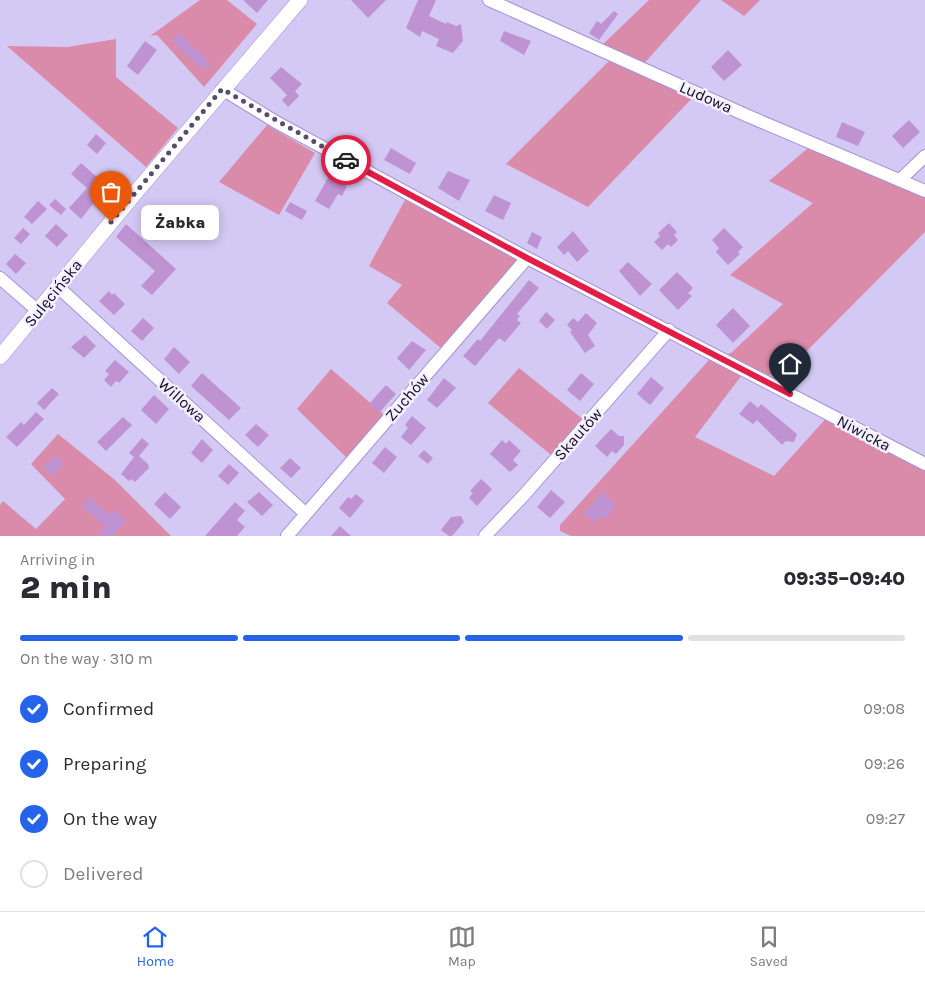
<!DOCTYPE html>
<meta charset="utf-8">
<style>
body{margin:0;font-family:Karla,sans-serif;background:#f2f2f3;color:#2b2b33;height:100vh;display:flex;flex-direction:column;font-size:19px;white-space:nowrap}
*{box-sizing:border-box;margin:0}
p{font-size:16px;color:#7c7c81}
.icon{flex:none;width:28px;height:28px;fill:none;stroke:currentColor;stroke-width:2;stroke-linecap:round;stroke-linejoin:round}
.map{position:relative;height:536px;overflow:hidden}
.drawer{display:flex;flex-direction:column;background:#fff;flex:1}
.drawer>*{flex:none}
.pin{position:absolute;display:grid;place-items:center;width:42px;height:42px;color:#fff;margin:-51px -21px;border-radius:50% 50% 50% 0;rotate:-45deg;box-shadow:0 0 5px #0007}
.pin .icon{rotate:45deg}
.courier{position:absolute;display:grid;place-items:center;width:50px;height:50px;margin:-25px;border:4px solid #e11d48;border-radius:50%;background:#fff;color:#222;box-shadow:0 1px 6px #0007}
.bubble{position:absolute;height:35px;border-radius:8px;background:#fff;box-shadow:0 2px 12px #0003;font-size:16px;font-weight:800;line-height:35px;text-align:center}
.overview em{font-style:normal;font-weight:800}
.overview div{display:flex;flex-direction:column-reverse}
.overview{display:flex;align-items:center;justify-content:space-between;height:85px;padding:0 20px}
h1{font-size:32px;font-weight:800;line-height:38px}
.bar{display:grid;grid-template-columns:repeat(4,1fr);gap:8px 5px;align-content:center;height:60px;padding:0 20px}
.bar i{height:6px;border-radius:4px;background:#e1e1e2}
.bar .active{background:#2563eb}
.bar p{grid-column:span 4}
ol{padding:0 20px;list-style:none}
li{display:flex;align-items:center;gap:15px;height:55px}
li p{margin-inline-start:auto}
li .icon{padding:5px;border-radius:50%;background:#2563eb;color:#fff;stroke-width:4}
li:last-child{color:#7c7c81}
li i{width:28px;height:28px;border:2px solid #e1e1e2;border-radius:50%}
.tab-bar{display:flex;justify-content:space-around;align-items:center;height:70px;border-top:1px solid #e1e1e2;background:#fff;font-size:14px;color:#7c7c81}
.tab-bar a{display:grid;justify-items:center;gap:2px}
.tab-bar .active{color:#2563eb}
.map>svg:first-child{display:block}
.green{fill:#da8baa}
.building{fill:#bf93d2}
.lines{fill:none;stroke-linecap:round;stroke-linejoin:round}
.minor-casing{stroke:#a493d8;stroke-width:14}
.tertiary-casing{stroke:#a493d8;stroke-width:16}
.minor{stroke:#fff;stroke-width:12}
.tertiary{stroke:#fff;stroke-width:15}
.done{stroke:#564d6c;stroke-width:5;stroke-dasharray:0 9}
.route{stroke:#e11d48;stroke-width:6}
.labels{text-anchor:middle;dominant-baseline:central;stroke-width:5;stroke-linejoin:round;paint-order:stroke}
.street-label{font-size:16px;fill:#120a23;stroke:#f2effe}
</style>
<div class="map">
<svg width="925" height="536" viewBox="0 0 925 536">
<rect width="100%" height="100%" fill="#d3c9f4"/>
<path class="green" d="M 200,0 L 227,0 L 257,24 L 204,87 L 157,35 L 150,36 Z
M 649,0 L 701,0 L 641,67 L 698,92 L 588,207 L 506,164 L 611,59 L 600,47 Z
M 721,0 L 760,0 L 744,16 Z
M 116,39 L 116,77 L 178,128 L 146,167 L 7,46 L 67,47 Z
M 267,125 L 315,153 L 279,215 L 219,182 Z
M 814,143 L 925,188 L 925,232 L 781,377 L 745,371 L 695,437 L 774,476 L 830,414 L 925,462 L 925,536 L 571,536 L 560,531 L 560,525 L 709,360 L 731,353 L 783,304 L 730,275 L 813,203 L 769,181 Z
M 405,200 L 519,259 L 442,349 L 387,303 L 402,285 L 369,266 Z
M 519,368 L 585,421 L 556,459 L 488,403 Z
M 331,369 L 388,418 L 347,458 L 297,409 Z
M 58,434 L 115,480 L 171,536 L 0,536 L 0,505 L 3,501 L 36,529 L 65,499 L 31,464 Z"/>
<path class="building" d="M 243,0 L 268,0 L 257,13 Z
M 351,0 L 386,0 L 368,18 Z
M 418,0 L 436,0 L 429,16 L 446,24 L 447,22 L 456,26 L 461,24 L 463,41 L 453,53 L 436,46 L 439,39 L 422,31 L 420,37 L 406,28 Z
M 614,11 L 618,14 L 599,40 L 589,33 L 597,21 L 601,24 Z
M 504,31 L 531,41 L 524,55 L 500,41 Z
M 179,33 L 208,60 L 211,68 L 206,67 L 203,70 L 172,41 Z
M 145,41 L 157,50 L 138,75 L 127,66 Z
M 728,50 L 742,65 L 724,81 L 711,67 Z
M 281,67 L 302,84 L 295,91 L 299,96 L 288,107 L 282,100 L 287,95 L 270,78 Z
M 909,120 L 920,132 L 903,148 L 892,136 Z
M 842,122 L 865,132 L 858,146 L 836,137 Z
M 96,134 L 106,143 L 97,154 L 87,145 Z
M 391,148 L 416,163 L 410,174 L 384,160 Z
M 81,163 L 98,178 L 102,173 L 113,183 L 102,195 L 101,194 L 81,219 L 69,208 L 87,188 L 71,174 Z
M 448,171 L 470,180 L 459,201 L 438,188 Z
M 329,176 L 347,186 L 342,196 L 338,194 L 329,209 L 315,201 Z
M 494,195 L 511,203 L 503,220 L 485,211 Z
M 55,199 L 66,209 L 61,215 L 49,205 Z
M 38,201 L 47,209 L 32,224 L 24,217 Z
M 290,202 L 307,211 L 302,220 L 285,211 Z
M 162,205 L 171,212 L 160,224 L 152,217 Z
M 669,223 L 677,232 L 674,235 L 678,240 L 671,247 L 668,244 L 662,250 L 654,242 L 660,236 L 658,233 Z
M 56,224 L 68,235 L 57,247 L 45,236 Z
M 126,224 L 176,269 L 152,295 L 141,286 L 155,271 L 116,237 Z
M 23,228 L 30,234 L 21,244 L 14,238 Z
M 724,228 L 743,247 L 738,252 L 740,254 L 728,265 L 716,252 L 719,248 L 712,240 Z
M 573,231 L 589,251 L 577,262 L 568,251 L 564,255 L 557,247 Z
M 532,232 L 542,237 L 537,249 L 527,243 Z
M 15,254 L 26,263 L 16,274 L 6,264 Z
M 628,262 L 652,284 L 640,296 L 619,271 Z
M 677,272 L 693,288 L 688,293 L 692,296 L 678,310 L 659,290 Z
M 529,280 L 539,288 L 517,314 L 520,316 L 517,320 L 521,323 L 505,342 L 499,338 L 475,366 L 463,356 L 478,339 L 480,341 Z
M 109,291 L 112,295 L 114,293 L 125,304 L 114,315 L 99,301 Z
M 733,308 L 750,326 L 733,343 L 716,325 Z
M 546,312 L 555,320 L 547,329 L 539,321 Z
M 586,313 L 597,323 L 588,335 L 595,346 L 585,353 L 570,332 L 572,330 L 567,325 L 573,318 L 578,322 Z
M 143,318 L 154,328 L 142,341 L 131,331 Z
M 85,335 L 96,346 L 84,358 L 71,347 Z
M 412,341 L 426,350 L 409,370 L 397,358 Z
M 174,347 L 190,362 L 179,374 L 164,359 Z
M 115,360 L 129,372 L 119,383 L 116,381 L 111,387 L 104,380 L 109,374 L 105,371 Z
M 202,373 L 241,408 L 229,420 L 191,386 Z
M 581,373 L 594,384 L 580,401 L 567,390 Z
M 651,377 L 664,388 L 650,405 L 637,394 Z
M 444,378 L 456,388 L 437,408 L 427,400 Z
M 386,385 L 396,394 L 379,413 L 369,404 Z
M 52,388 L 59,394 L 44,410 L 37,403 Z
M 154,395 L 169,409 L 156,424 L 141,410 Z
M 750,401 L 758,408 L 761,404 L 797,434 L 794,442 L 786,441 L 782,445 L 757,420 L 753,424 L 739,414 Z
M 36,412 L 44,419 L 17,447 L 6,437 L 21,422 L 24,425 Z
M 412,416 L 426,428 L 411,445 L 401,437 L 408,428 L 405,425 Z
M 123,417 L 132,425 L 106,451 L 97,442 Z
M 256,424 L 269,435 L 258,447 L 245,435 Z
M 611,429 L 619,436 L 624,436 L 624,445 L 616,454 L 612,451 L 607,457 L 595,446 Z
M 142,438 L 149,444 L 139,456 L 148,464 L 149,468 L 135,482 L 131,479 L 129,481 L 121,474 L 134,457 L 129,453 Z
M 202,439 L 213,450 L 202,463 L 191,453 Z
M 502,440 L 506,444 L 509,440 L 521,451 L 513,460 L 518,465 L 510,472 L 490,454 Z
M 385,447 L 397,457 L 384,473 L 372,463 Z
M 424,450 L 433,458 L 428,464 L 418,456 Z
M 55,455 L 64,464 L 53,476 L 43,468 Z
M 290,458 L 301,468 L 291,478 L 280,468 Z
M 229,464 L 239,473 L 228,485 L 218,476 Z
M 481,479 L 492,489 L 477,506 L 469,498 L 473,493 L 470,491 Z
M 551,490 L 565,502 L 550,518 L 537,507 Z
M 603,491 L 616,506 L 605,520 L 600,516 L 594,522 L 584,513 Z
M 165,492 L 181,507 L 170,519 L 154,504 Z
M 259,492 L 273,505 L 262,516 L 247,502 Z
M 356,494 L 364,501 L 350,518 L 339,508 L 348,497 L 351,499 Z
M 90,497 L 109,515 L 114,509 L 126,521 L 112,536 L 98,536 L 106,527 L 82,506 Z
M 235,502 L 245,511 L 237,520 L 245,527 L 237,536 L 205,536 Z
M 461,516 L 464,522 L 452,536 L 449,536 L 441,530 L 451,517 Z
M 340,526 L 351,536 L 331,536 Z"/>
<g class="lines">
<g class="minor-casing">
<path id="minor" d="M 489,0 L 748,116 L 925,191
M 222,89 L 276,122 L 527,258 L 925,464
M 900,180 L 925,156
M 0,278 L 38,311
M 57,286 L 306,514
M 287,536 L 527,258
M 485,536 L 524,495 L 669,330"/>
</g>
<g class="tertiary-casing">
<path id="tertiary" d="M 0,357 L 136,192 L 300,0"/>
</g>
<use href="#minor" class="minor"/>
<use href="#tertiary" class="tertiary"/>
</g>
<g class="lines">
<path class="done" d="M 111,222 L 222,89 L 346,160"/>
<path class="route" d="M 346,160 L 527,258 L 790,394"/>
</g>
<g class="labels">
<g class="street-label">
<text transform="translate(706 97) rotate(24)">Ludowa</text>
<text transform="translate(53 293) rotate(-51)">Sulęcińska</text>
<text transform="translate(407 397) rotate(-49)">Zuchów</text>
<text transform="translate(182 400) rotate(42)">Willowa</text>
<text transform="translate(864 433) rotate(28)">Niwicka</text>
<text transform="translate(578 434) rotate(-49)">Skautów</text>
</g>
</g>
</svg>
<div class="pin" style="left:111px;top:222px;background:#ea580c"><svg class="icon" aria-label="bag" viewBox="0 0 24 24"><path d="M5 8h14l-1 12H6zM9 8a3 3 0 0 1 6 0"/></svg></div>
<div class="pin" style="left:790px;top:394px;background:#1f2937"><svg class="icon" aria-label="home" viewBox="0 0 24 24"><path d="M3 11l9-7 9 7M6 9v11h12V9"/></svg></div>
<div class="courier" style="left:346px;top:160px"><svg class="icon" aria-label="car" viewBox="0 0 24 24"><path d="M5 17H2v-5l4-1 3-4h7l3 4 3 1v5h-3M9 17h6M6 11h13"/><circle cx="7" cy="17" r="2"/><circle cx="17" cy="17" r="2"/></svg></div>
<div class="bubble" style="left:141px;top:205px;width:78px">Żabka</div>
</div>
<section class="drawer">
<div class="overview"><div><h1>2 min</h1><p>Arriving in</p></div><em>09:35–09:40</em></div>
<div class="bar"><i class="active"></i><i class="active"></i><i class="active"></i><i></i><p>On the way · 310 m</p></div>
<ol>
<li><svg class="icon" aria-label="check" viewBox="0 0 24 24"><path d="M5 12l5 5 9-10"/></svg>Confirmed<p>09:08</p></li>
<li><svg class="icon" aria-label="check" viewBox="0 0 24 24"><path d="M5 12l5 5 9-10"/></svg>Preparing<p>09:26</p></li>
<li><svg class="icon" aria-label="check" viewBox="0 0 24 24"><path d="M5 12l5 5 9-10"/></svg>On the way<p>09:27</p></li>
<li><i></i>Delivered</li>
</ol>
</section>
<nav class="tab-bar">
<a class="active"><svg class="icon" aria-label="home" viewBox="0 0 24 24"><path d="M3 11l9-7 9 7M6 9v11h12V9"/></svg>Home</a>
<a><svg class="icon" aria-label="map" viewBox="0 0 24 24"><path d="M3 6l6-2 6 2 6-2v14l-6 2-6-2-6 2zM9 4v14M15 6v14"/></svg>Map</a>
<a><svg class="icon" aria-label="saved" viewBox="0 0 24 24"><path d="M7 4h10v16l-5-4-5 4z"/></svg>Saved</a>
</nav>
